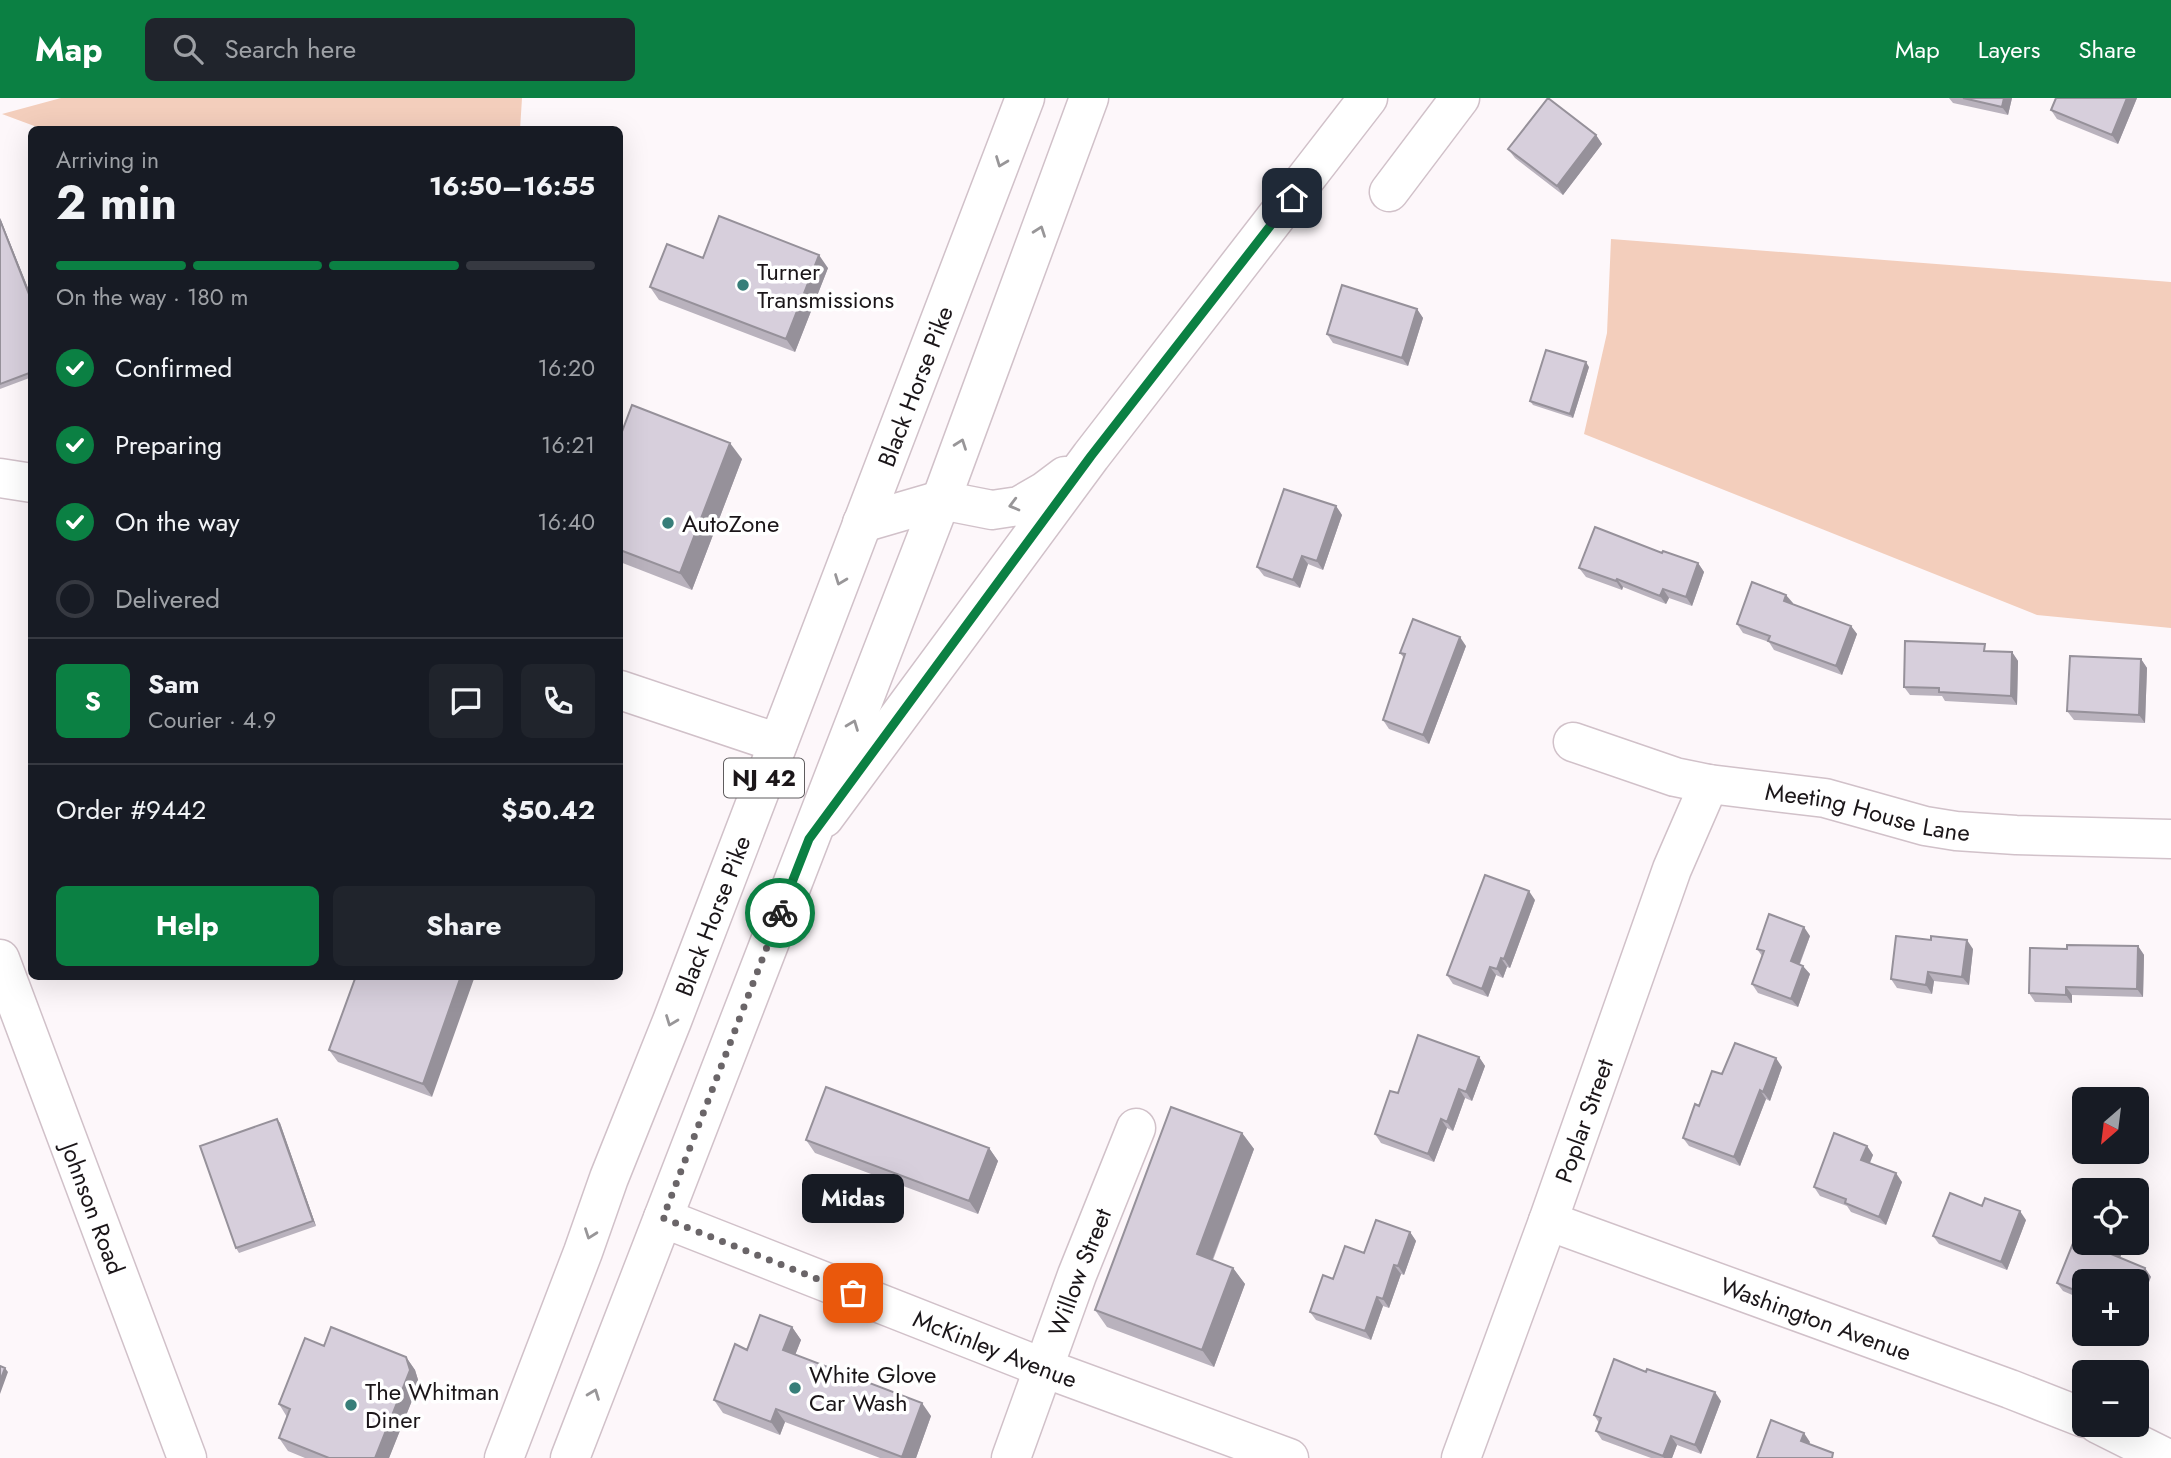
<!DOCTYPE html>
<meta charset="utf-8">
<style>
body{margin:0;font-family:Jost,sans-serif;background:#20242c;color:#f1f3f6;height:100vh;display:flex;flex-direction:column;font-size:26px;white-space:nowrap}
*{box-sizing:border-box;margin:0}
p{font-size:23px;color:#9ea1a6}
.icon{flex:none;width:38px;height:38px;fill:none;stroke:currentColor;stroke-width:2;stroke-linecap:round;stroke-linejoin:round}
.map{position:relative;flex:1;overflow:hidden}
.panel{position:absolute;left:28px;top:28px;width:595px;height:854px;display:flex;flex-direction:column;background:#171b24;border-radius:10px;box-shadow:0 7px 28px #0002}
.panel>*{flex:none}
.needle{width:46px;rotate:208deg}
.buttons{position:absolute;left:2072px;top:989px;display:grid;gap:14px}
.buttons a{display:grid;place-items:center;width:77px;height:77px;border-radius:10px;background:#171b24;box-shadow:0 7px 28px #0002;font-size:35px}
.pin{position:absolute;display:grid;place-items:center;width:60px;height:60px;color:#fff;margin:-30px;border-radius:14px;box-shadow:0 4px 10px #0006}
.courier{position:absolute;display:grid;place-items:center;width:70px;height:70px;margin:-35px;border:5px solid #0b8043;border-radius:50%;background:#fff;color:#222;box-shadow:0 2px 9px #0007}
.bubble{position:absolute;height:49px;border-radius:10px;background:#171b24;box-shadow:0 7px 28px #0002;font-size:23px;font-weight:700;line-height:49px;text-align:center}
.head em{font-style:normal;font-weight:700}
.head div{display:flex;flex-direction:column-reverse}
.head{display:flex;align-items:center;justify-content:space-between;height:119px;padding:0 28px}
h1{font-size:46px;font-weight:700;line-height:52px}
.bar{display:grid;grid-template-columns:repeat(4,1fr);gap:10px 7px;align-content:center;height:84px;padding:0 28px}
.bar i{height:9px;border-radius:5px;background:#363941}
.bar .current{background:#0b8043}
.bar p{grid-column:span 4}
.line{display:flex;align-items:center;gap:18px;padding:0 28px;border-top:2px solid #363941}
.line div{flex:1}
.round{display:grid;place-items:center;flex:none;width:74px;height:74px;border-radius:10px;background:#20242c}
ol{padding:0 28px;list-style:none}
li{display:flex;align-items:center;gap:21px;height:77px}
li p{margin-inline-start:auto}
li .icon{padding:7px;border-radius:50%;background:#0b8043;color:#fff;stroke-width:4}
li:last-child{color:#9ea1a6}
li i{width:38px;height:38px;border:4px solid #363941;border-radius:50%}
.cta{display:flex;gap:14px;margin-top:auto;padding:14px 28px}
.cta a{flex:1;height:80px;border-radius:10px;background:#0b8043;color:#fff;font-size:28px;font-weight:700;line-height:80px;text-align:center}
.cta a+a{background:#20242c;color:#f1f3f6}
header{display:flex;align-items:center;gap:42px;box-sizing:border-box;height:98px;padding:0 35px;background:#0b8043;color:#fff}
header strong{font-size:33px}
nav{display:flex;gap:38px;margin-inline-start:auto;font-size:24px}
.search{width:490px;height:63px;background:#20242c;display:flex;align-items:center;gap:18px;box-sizing:border-box;padding:0 24px;border-radius:10px;color:#9ea1a6;font-size:26px}
.map>svg:first-child{display:block}
.green{fill:#f3cebc}
.lines{fill:none;stroke-linecap:round;stroke-linejoin:round}
.minor-casing{stroke:#d1c1c9;stroke-width:41}
.major-casing{stroke:#d1c1c9;stroke-width:41}
.highway-casing{stroke:#d1c1c9;stroke-width:41}
.minor{stroke:#fff;stroke-width:38}
.major{stroke:#fff;stroke-width:38}
.highway{stroke:#fff;stroke-width:38}
.wall{fill:#b9b2bd}
.shaded-wall{fill:#96919a}
.building{fill:#d7cfdc;stroke:#96919a;stroke-width:2}
.oneway{stroke:#989698}
.done{stroke:#6a6568;stroke-width:7;stroke-dasharray:0 12.6}
.route{stroke:#0b8043;stroke-width:9}
.poi-dot{fill:#377e79;stroke:#fff;stroke-width:2.5}
.labels{text-anchor:middle;dominant-baseline:central;stroke-width:7;stroke-linejoin:round;paint-order:stroke}
.shield{fill:#fff;stroke:#5f5c5e;stroke-width:2}
.shield-label{font-size:23px;font-weight:bold;fill:#1b1619}
.poi-label{font-size:24px;fill:#1b1619;stroke:#fff;text-anchor:start}
.street-label{font-size:24px;fill:#1b1619;stroke:#fff}
</style>
<header>
<strong>Map</strong>
<div class="search"><svg class="icon" aria-label="search" viewBox="0 0 24 24"><circle cx="10" cy="10" r="6"/><path d="M15 15l6 6"/></svg>Search here</div>
<nav><a>Map</a><a>Layers</a><a>Share</a></nav>
</header>
<div class="map">
<svg width="2171" height="1360" viewBox="0 0 2171 1360">
<rect width="100%" height="100%" fill="#fdf7fa"/>
<path class="green" d="M 61,0 L 522,0 L 520,32 L 45,32 L 2,16 Z
M 1611,141 L 2171,184 L 2171,530 L 2037,517 L 1584,336 L 1607,235 Z"/>
<g class="lines">
<g class="minor-casing">
<g id="minor">
<path d="M 1389,94 L 1460,0"/>
<path d="M 0,380 L 32,385"/>
<path d="M 620,592 L 778,645"/>
<path id="s1" d="M 1573,644 L 1675,679 L 1709,686 L 1825,700 L 1925,728 L 1956,733 L 2016,737 L 2171,741"/>
<path id="s2" d="M 0,861 L 187,1360"/>
<path id="s3" d="M 663,1120 L 1044,1270 L 1289,1360"/>
<path id="s4" d="M 1548,1123 L 2010,1291 L 2084,1320"/>
<path d="M 2098,1326 L 2166,1360"/>
<path id="s5" d="M 1011,1360 L 1077,1177 L 1136,1030"/>
<path id="s6" d="M 1461,1360 L 1548,1123 L 1672,771 L 1709,686"/>
</g>
</g>
<g class="major-casing">
<path id="major" d="M 862,425 L 941,402 L 992,412 L 1019,408 L 1045,393 L 1065,378
M 824,720 L 1091,358 L 1368,0"/>
</g>
<g class="highway-casing">
<g id="highway">
<path id="s7" d="M 504,1360 L 583,1154 L 609,1080 L 672,923 L 1025,0"/>
<path d="M 570,1360 L 941,402 L 1089,0"/>
</g>
</g>
<use href="#minor" class="minor"/>
<use href="#major" class="major"/>
<use href="#highway" class="highway"/>
</g>
<path class="wall" d="M 1949,0 L 2012,0 L 2008,17 L 1953,5 Z
M 2137,0 L 2118,46 L 2057,21 L 2051,12 Z
M 1596,37 L 1602,46 L 1563,97 L 1515,60 L 1508,51 Z
M 0,120 L 32,200 L 32,279 L 0,291 Z
M 703,160 L 828,170 L 795,254 L 659,202 L 650,189 Z
M 1417,211 L 1423,220 L 1408,268 L 1333,245 L 1327,236 Z
M 1589,269 L 1573,320 L 1533,307 L 1530,303 Z
M 620,339 L 742,361 L 692,492 L 620,464 Z
M 1336,408 L 1342,417 L 1323,472 L 1308,466 L 1300,490 L 1264,478 L 1257,469 Z
M 1662,455 L 1698,465 L 1704,474 L 1692,508 L 1669,500 L 1666,506 L 1623,489 L 1622,492 L 1586,479 L 1579,470 Z
M 1793,505 L 1792,506 L 1851,528 L 1857,536 L 1842,577 L 1774,552 L 1769,544 L 1743,535 L 1737,526 Z
M 1466,548 L 1429,646 L 1389,631 L 1383,622 L 1404,560 L 1400,555 Z
M 1990,554 L 2012,554 L 2018,563 L 2017,607 L 1945,603 L 1942,598 L 1910,597 L 1904,589 Z
M 2141,561 L 2147,570 L 2145,625 L 2074,622 L 2067,613 Z
M 1535,802 L 1510,870 L 1507,869 L 1503,880 L 1496,877 L 1488,899 L 1453,886 L 1447,877 Z
M 1810,838 L 1800,866 L 1810,876 L 1798,909 L 1758,895 L 1752,886 L 1762,858 L 1757,851 Z
M 1931,842 L 1973,851 L 1969,887 L 1934,883 L 1932,896 L 1897,890 L 1891,881 Z
M 2138,848 L 2144,857 L 2143,899 L 2072,897 L 2072,905 L 2035,904 L 2029,895 L 2067,851 Z
M 356,878 L 432,999 L 338,964 L 329,952 Z
M 1479,959 L 1485,968 L 1472,1003 L 1465,1000 L 1453,1033 L 1447,1030 L 1434,1064 L 1381,1045 L 1375,1036 L 1398,995 Z
M 1782,969 L 1770,1003 L 1766,1001 L 1740,1068 L 1689,1048 L 1683,1040 L 1722,976 Z
M 277,1021 L 280,1025 L 316,1128 L 239,1155 L 236,1150 Z
M 1242,1035 L 1254,1051 L 1213,1162 L 1233,1170 L 1245,1186 L 1214,1269 L 1107,1229 L 1095,1212 Z
M 806,1042 L 989,1050 L 998,1063 L 978,1116 L 815,1055 Z
M 1867,1048 L 1873,1057 L 1870,1065 L 1902,1084 L 1886,1127 L 1851,1114 L 1847,1108 L 1820,1098 L 1814,1089 Z
M 2026,1122 L 2007,1172 L 1939,1146 L 1933,1138 Z
M 1410,1134 L 1416,1143 L 1404,1177 L 1401,1176 L 1389,1210 L 1383,1208 L 1371,1242 L 1316,1222 L 1310,1214 L 1333,1181 L 1364,1155 Z
M 2084,1144 L 2118,1144 L 2123,1152 L 2120,1160 L 2145,1170 L 2151,1179 L 2084,1183 L 2084,1202 L 2063,1193 L 2057,1185 Z
M 792,1229 L 801,1242 L 795,1257 L 931,1318 L 916,1360 L 880,1360 L 785,1324 L 780,1337 L 723,1315 L 714,1302 L 747,1252 Z
M 324,1248 L 406,1259 L 415,1272 L 419,1285 L 389,1360 L 305,1360 L 288,1353 L 279,1340 L 287,1319 L 279,1306 Z
M 1721,1303 L 1701,1356 L 1677,1347 L 1672,1360 L 1651,1360 L 1602,1342 L 1596,1333 L 1599,1325 L 1594,1317 Z"/>
<path class="shaded-wall" d="M 2004,0 L 2012,0 L 2008,17 L 2002,9 Z
M 2127,0 L 2137,0 L 2118,46 L 2112,37 Z
M 1596,37 L 1602,46 L 1563,97 L 1557,88 Z
M 0,120 L 32,200 L 32,204 L 0,122 Z
M 819,157 L 828,170 L 795,254 L 786,241 Z
M 1417,211 L 1423,220 L 1408,268 L 1402,260 Z
M 1586,264 L 1589,269 L 1573,320 L 1570,316 Z
M 730,345 L 742,361 L 692,492 L 680,475 Z
M 1336,408 L 1342,417 L 1323,472 L 1317,463 Z
M 1302,458 L 1308,466 L 1300,490 L 1293,482 Z
M 1698,465 L 1704,474 L 1692,508 L 1686,499 Z
M 1617,481 L 1623,489 L 1622,492 L 1616,483 Z
M 1663,491 L 1669,500 L 1666,506 L 1660,498 Z
M 1786,497 L 1793,505 L 1790,512 L 1784,503 Z
M 1851,528 L 1857,536 L 1842,577 L 1836,568 Z
M 1460,539 L 1466,548 L 1429,646 L 1423,637 Z
M 2012,554 L 2018,563 L 2017,607 L 2011,598 Z
M 2141,561 L 2147,570 L 2145,625 L 2139,617 Z
M 1529,793 L 1535,802 L 1510,870 L 1504,861 Z
M 1804,829 L 1810,838 L 1797,872 L 1791,863 Z
M 1967,842 L 1973,851 L 1969,887 L 1962,879 Z
M 2138,848 L 2144,857 L 2143,899 L 2137,891 Z
M 1501,860 L 1507,869 L 1503,880 L 1497,871 Z
M 1803,868 L 1810,876 L 1798,909 L 1791,901 Z
M 1490,869 L 1496,877 L 1488,899 L 1482,891 Z
M 1928,874 L 1934,883 L 1932,896 L 1926,887 Z
M 461,878 L 475,878 L 432,999 L 423,986 Z
M 2066,889 L 2072,897 L 2072,905 L 2066,897 Z
M 1479,959 L 1485,968 L 1472,1003 L 1466,994 Z
M 1776,960 L 1782,969 L 1770,1003 L 1763,994 Z
M 1459,991 L 1465,1000 L 1453,1033 L 1447,1024 Z
M 1760,992 L 1766,1001 L 1740,1068 L 1734,1059 Z
M 277,1021 L 280,1025 L 316,1128 L 313,1123 Z
M 1441,1021 L 1447,1030 L 1434,1064 L 1428,1056 Z
M 1242,1035 L 1254,1051 L 1208,1173 L 1197,1156 Z
M 1867,1048 L 1873,1057 L 1867,1071 L 1861,1062 Z
M 989,1050 L 998,1063 L 978,1116 L 969,1103 Z
M 1896,1075 L 1902,1084 L 1886,1127 L 1879,1119 Z
M 2020,1113 L 2026,1122 L 2007,1172 L 2001,1164 Z
M 1410,1134 L 1416,1143 L 1404,1177 L 1398,1168 Z
M 2117,1144 L 2118,1144 L 2123,1152 L 2118,1165 L 2111,1156 Z
M 1394,1167 L 1401,1176 L 1389,1210 L 1383,1201 Z
M 1233,1170 L 1245,1186 L 1214,1269 L 1202,1252 Z
M 2145,1170 L 2151,1179 L 2137,1215 L 2137,1191 Z
M 1377,1199 L 1383,1208 L 1371,1242 L 1365,1233 Z
M 792,1229 L 801,1242 L 792,1265 L 783,1252 Z
M 406,1259 L 415,1272 L 419,1285 L 389,1360 L 375,1360 Z
M 5,1270 L 8,1274 L 0,1296 L 0,1283 Z
M 1715,1294 L 1721,1303 L 1701,1356 L 1695,1347 Z
M 922,1305 L 931,1318 L 916,1360 L 903,1360 L 902,1359 Z
M 776,1311 L 785,1324 L 780,1337 L 771,1324 Z
M 1804,1335 L 1810,1344 L 1807,1352 L 1801,1343 Z
M 1671,1338 L 1677,1347 L 1672,1360 L 1664,1360 L 1663,1358 Z"/>
<path class="building" d="M 1548,0 L 1596,37 L 1557,88 L 1508,51 Z
M 1963,0 L 2004,0 L 2002,9 Z
M 2056,0 L 2127,0 L 2112,37 L 2051,12 Z
M 719,118 L 819,157 L 786,241 L 650,189 L 667,146 L 703,160 Z
M 0,122 L 32,204 L 32,274 L 0,286 Z
M 1342,187 L 1417,211 L 1402,260 L 1327,236 Z
M 1546,252 L 1586,264 L 1570,316 L 1530,303 Z
M 632,307 L 730,345 L 680,475 L 620,452 L 620,339 Z
M 1284,391 L 1336,408 L 1317,463 L 1302,458 L 1293,482 L 1257,469 Z
M 1595,429 L 1662,455 L 1663,453 L 1698,465 L 1686,499 L 1663,491 L 1660,498 L 1617,481 L 1616,483 L 1579,470 Z
M 1752,484 L 1786,497 L 1784,503 L 1851,528 L 1836,568 L 1768,543 L 1770,538 L 1737,526 Z
M 1413,521 L 1460,539 L 1423,637 L 1383,622 L 1405,556 L 1400,555 Z
M 1905,543 L 1985,546 L 1984,553 L 2012,554 L 2011,598 L 1939,594 L 1939,590 L 1904,589 Z
M 2070,558 L 2141,561 L 2139,617 L 2067,613 Z
M 1485,777 L 1529,793 L 1504,861 L 1501,860 L 1497,871 L 1490,869 L 1482,891 L 1447,877 Z
M 1769,816 L 1804,829 L 1791,863 L 1803,868 L 1791,901 L 1752,886 L 1764,853 L 1757,851 Z
M 1896,838 L 1931,842 L 1931,838 L 1967,842 L 1962,879 L 1928,874 L 1926,887 L 1891,881 Z
M 2067,847 L 2138,848 L 2137,891 L 2066,889 L 2066,897 L 2029,895 L 2030,850 L 2067,851 Z
M 356,878 L 461,878 L 423,986 L 329,952 Z
M 1418,937 L 1479,959 L 1466,994 L 1459,991 L 1447,1024 L 1441,1021 L 1428,1056 L 1375,1036 L 1390,993 L 1398,995 Z
M 1735,945 L 1776,960 L 1763,994 L 1760,992 L 1734,1059 L 1683,1040 L 1695,1006 L 1699,1008 L 1712,973 L 1722,976 Z
M 826,989 L 989,1050 L 969,1103 L 806,1042 Z
M 1171,1009 L 1242,1035 L 1197,1156 L 1233,1170 L 1202,1252 L 1095,1212 Z
M 277,1021 L 313,1123 L 236,1150 L 200,1048 Z
M 1834,1035 L 1867,1048 L 1861,1062 L 1896,1075 L 1879,1119 L 1845,1105 L 1846,1101 L 1814,1089 Z
M 1950,1095 L 1982,1108 L 1985,1100 L 2020,1113 L 2001,1164 L 1933,1138 Z
M 1376,1122 L 1410,1134 L 1398,1168 L 1394,1167 L 1383,1201 L 1377,1199 L 1365,1233 L 1310,1214 L 1323,1177 L 1333,1181 L 1345,1148 L 1364,1155 Z
M 2080,1128 L 2084,1130 L 2084,1144 L 2117,1144 L 2111,1156 L 2145,1170 L 2137,1191 L 2137,1183 L 2084,1183 L 2084,1196 L 2057,1185 Z
M 760,1217 L 792,1229 L 783,1252 L 922,1305 L 902,1359 L 776,1311 L 771,1324 L 714,1302 L 735,1246 L 747,1252 Z
M 331,1229 L 406,1259 L 410,1272 L 375,1360 L 329,1360 L 279,1340 L 290,1311 L 279,1306 L 305,1240 L 324,1248 Z
M 1614,1261 L 1646,1274 L 1647,1271 L 1715,1294 L 1695,1347 L 1671,1338 L 1663,1358 L 1596,1333 L 1601,1320 L 1594,1317 Z
M 0,1268 L 5,1270 L 0,1283 Z
M 1771,1322 L 1804,1335 L 1801,1343 L 1833,1355 L 1832,1360 L 1757,1360 Z"/>
<defs><path id="oneway-chevron" d="M-2-3.5L2.5 0L-2 3.5" fill="none" stroke-width="1.6" stroke-linecap="round" stroke-linejoin="round" transform="scale(1.75)"/></defs>
<g class="oneway">
<use href="#oneway-chevron" transform="translate(1001 64) rotate(111)"/>
<use href="#oneway-chevron" transform="translate(1040 133) rotate(-70)"/>
<use href="#oneway-chevron" transform="translate(961 346) rotate(-70)"/>
<use href="#oneway-chevron" transform="translate(1014 407) rotate(165)"/>
<use href="#oneway-chevron" transform="translate(840 482) rotate(111)"/>
<use href="#oneway-chevron" transform="translate(853 627) rotate(-69)"/>
<use href="#oneway-chevron" transform="translate(671 923) rotate(111)"/>
<use href="#oneway-chevron" transform="translate(590 1136) rotate(110)"/>
<use href="#oneway-chevron" transform="translate(594 1296) rotate(-69)"/>
</g>
<g class="lines">
<path class="done" d="M 780,815 L 663,1120 L 853,1195"/>
<path class="route" d="M 780,815 L 809,741 L 1091,358 L 1292,100"/>
</g>
<g class="poi-dot">
<circle cx="743" cy="187" r="7"/>
<circle cx="668" cy="425" r="7"/>
<circle cx="795" cy="1290" r="7"/>
<circle cx="351" cy="1307" r="7"/>
</g>
<g class="labels">
<rect class="shield" x="724" y="660.5" width="80" height="39" rx="5"/>
<g class="shield-label">
<text x="764" y="680">NJ 42</text>
</g>
<g class="poi-label">
<text x="757" y="173">Turner<tspan x="757" dy="28">Transmissions</tspan></text>
<text x="682" y="425">AutoZone</text>
<text x="809" y="1276">White Glove<tspan x="809" dy="28">Car Wash</tspan></text>
<text x="365" y="1293">The Whitman<tspan x="365" dy="28">Diner</tspan></text>
</g>
<g class="street-label">
<text stroke="none"><textPath href="#s7" startOffset="1148">Black Horse Pike</textPath></text>
<text stroke="none"><textPath href="#s1" startOffset="304">Meeting House Lane</textPath></text>
<text stroke="none"><textPath href="#s7" startOffset="581">Black Horse Pike</textPath></text>
<text stroke="none"><textPath href="#s6" startOffset="359">Poplar Street</textPath></text>
<text stroke="none"><textPath href="#s2" startOffset="266">Johnson Road</textPath></text>
<text stroke="none"><textPath href="#s5" startOffset="198">Willow Street</textPath></text>
<text stroke="none"><textPath href="#s4" startOffset="285">Washington Avenue</textPath></text>
<text stroke="none"><textPath href="#s3" startOffset="357">McKinley Avenue</textPath></text>
</g>
</g>
</svg>
<div class="buttons">
<a><svg class="needle" viewBox="-14 -14 28 28"><path d="M0-13l5 13h-10z" fill="#e53935"/><path d="M0 13l5-13h-10z" fill="#9ea1a6"/></svg></a>
<a><svg class="icon" aria-label="locate" viewBox="0 0 24 24"><circle cx="12" cy="12" r="6"/><path d="M12 2v4M12 18v4M2 12h4M18 12h4"/></svg></a>
<a>+</a>
<a>−</a>
</div>
<div class="pin" style="left:853px;top:1195px;background:#ea580c"><svg class="icon" aria-label="bag" viewBox="0 0 24 24"><path d="M5 8h14l-1 12H6zM9 8a3 3 0 0 1 6 0"/></svg></div>
<div class="pin" style="left:1292px;top:100px;background:#1f2937"><svg class="icon" aria-label="home" viewBox="0 0 24 24"><path d="M3 11l9-7 9 7M6 9v11h12V9"/></svg></div>
<div class="courier" style="left:780px;top:815px"><svg class="icon" aria-label="bike" viewBox="0 0 24 24"><circle cx="6" cy="16" r="4"/><circle cx="18" cy="16" r="4"/><path d="M6 16l4-8h5l3 8M10 8l3 8H6M13 5h3"/></svg></div>
<div class="bubble" style="left:802px;top:1076px;width:102px">Midas</div>
<section class="panel">
<div class="head"><div><h1>2 min</h1><p>Arriving in</p></div><em>16:50–16:55</em></div>
<div class="bar"><i class="current"></i><i class="current"></i><i class="current"></i><i></i><p>On the way · 180 m</p></div>
<ol>
<li><svg class="icon" aria-label="check" viewBox="0 0 24 24"><path d="M5 12l5 5 9-10"/></svg>Confirmed<p>16:20</p></li>
<li><svg class="icon" aria-label="check" viewBox="0 0 24 24"><path d="M5 12l5 5 9-10"/></svg>Preparing<p>16:21</p></li>
<li><svg class="icon" aria-label="check" viewBox="0 0 24 24"><path d="M5 12l5 5 9-10"/></svg>On the way<p>16:40</p></li>
<li><i></i>Delivered</li>
</ol>
<div class="line" style="height:126px"><b class="round" style="background:#0b8043;color:#fff">S</b><div><b>Sam</b><p>Courier · 4.9</p></div><a class="round"><svg class="icon" aria-label="chat" viewBox="0 0 24 24"><path d="M4 5h16v11H9l-5 4z"/></svg></a><a class="round"><svg class="icon" aria-label="phone" viewBox="0 0 24 24"><path d="M5 4h4l2 5-3 2q2 4 5 5l2-3 5 2v4C11 20 4 13 5 4z"/></svg></a></div>
<div class="line" style="height:91px"><div>Order #9442</div><b>$50.42</b></div>
<div class="cta"><a>Help</a><a>Share</a></div>
</section>
</div>
